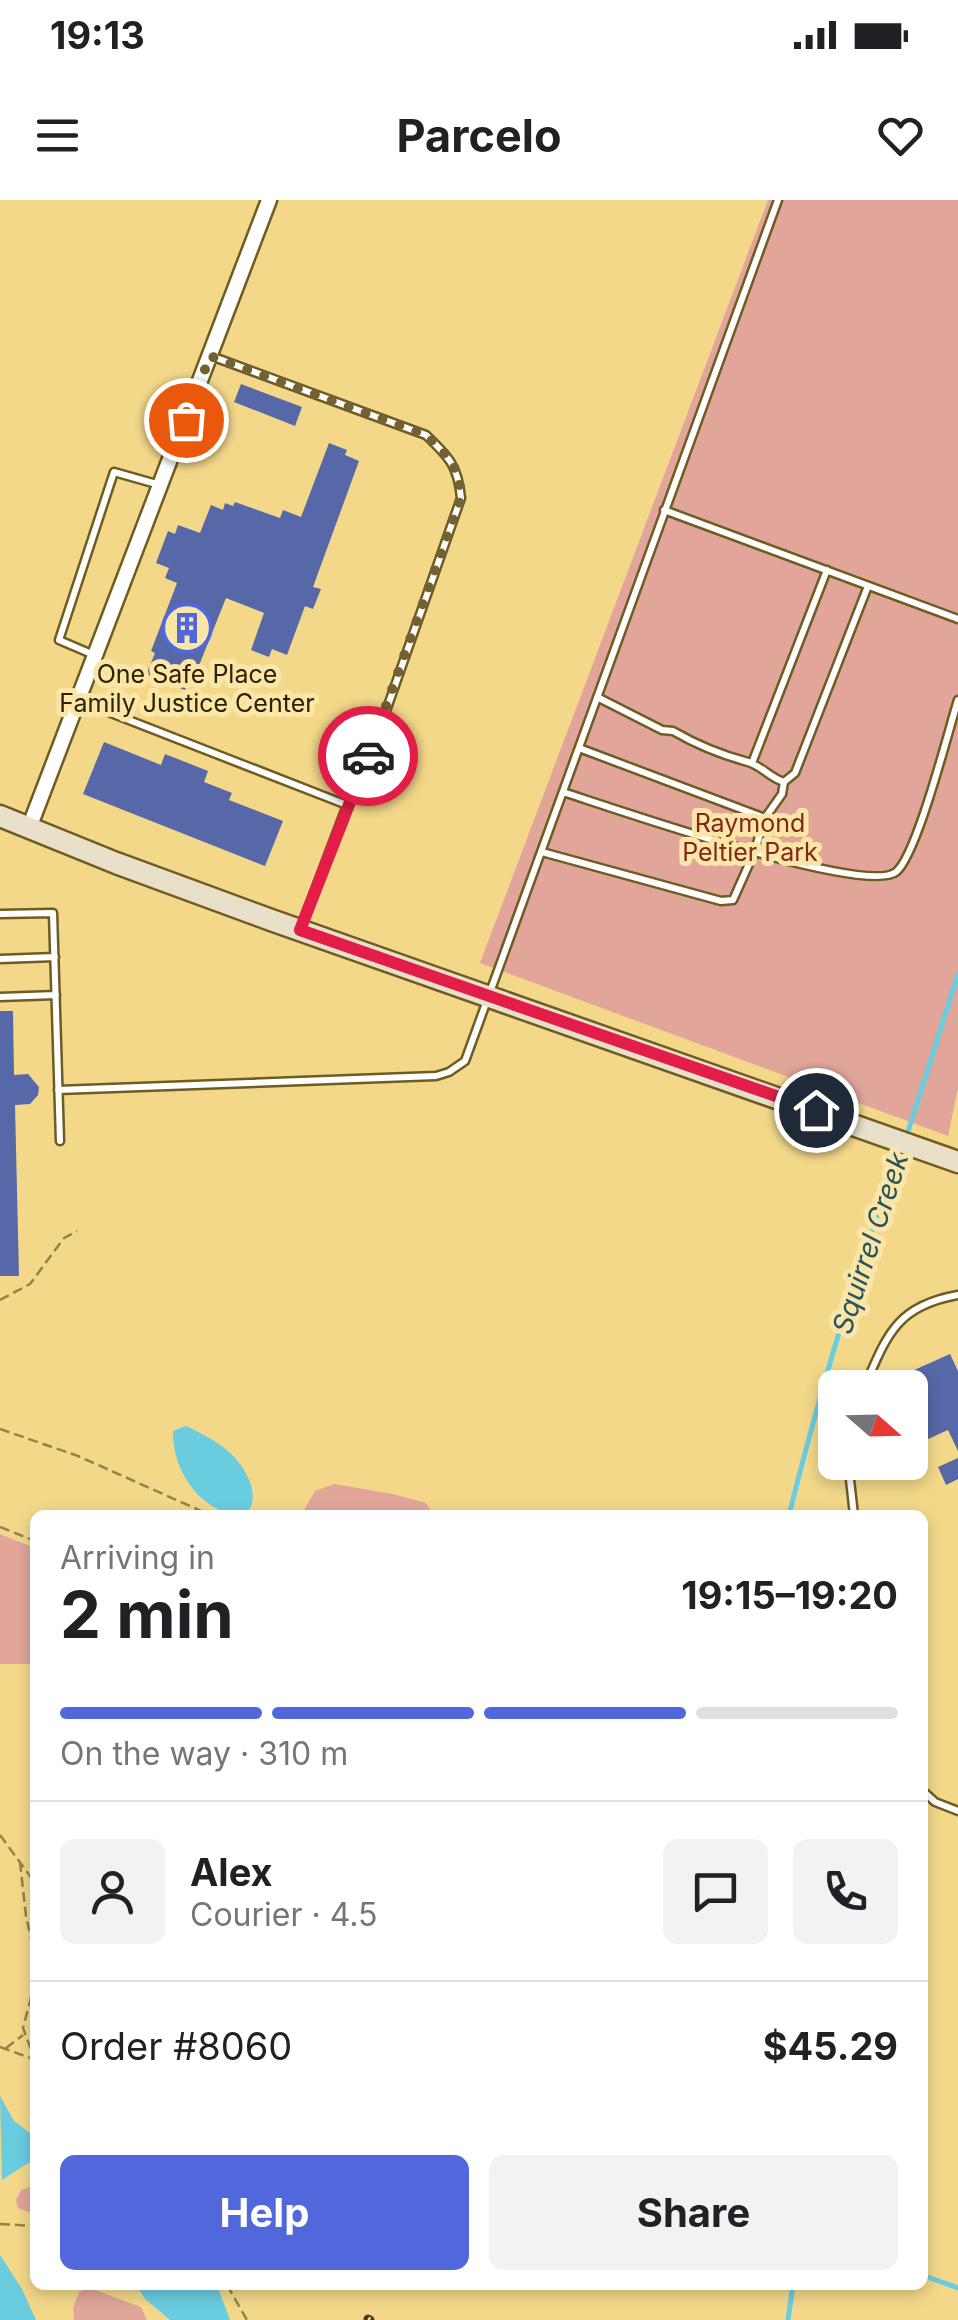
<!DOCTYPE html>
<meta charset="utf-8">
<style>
body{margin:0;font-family:Inter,sans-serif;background:#f2f2f2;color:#202124;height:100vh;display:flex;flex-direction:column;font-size:38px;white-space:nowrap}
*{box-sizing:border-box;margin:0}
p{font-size:32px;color:#757577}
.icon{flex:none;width:55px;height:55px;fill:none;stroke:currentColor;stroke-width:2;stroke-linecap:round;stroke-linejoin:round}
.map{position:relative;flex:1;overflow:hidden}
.drawer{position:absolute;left:30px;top:1310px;width:898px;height:780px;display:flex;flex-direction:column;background:#fff;border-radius:15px;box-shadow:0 5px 15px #0003}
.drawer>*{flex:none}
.needle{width:65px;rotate:110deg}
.fabs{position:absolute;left:818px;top:1170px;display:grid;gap:20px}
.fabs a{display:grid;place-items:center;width:110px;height:110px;border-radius:15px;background:#fff;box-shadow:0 5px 15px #0003;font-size:50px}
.pin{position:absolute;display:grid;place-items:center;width:85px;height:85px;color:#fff;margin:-42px;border:5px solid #fff;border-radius:50%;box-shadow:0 2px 10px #0007}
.courier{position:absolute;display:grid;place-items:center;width:100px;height:100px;margin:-50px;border:8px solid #e11d48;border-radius:50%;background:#fff;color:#222;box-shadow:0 2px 12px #0007}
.headline em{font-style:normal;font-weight:700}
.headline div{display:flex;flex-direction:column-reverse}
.headline{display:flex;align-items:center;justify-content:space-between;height:170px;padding:0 30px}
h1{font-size:65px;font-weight:700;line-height:75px}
.bar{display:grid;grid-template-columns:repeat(4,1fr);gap:15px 10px;align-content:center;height:120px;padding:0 30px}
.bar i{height:12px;border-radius:8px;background:#e0e0e0}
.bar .active{background:#5168dd}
.bar p{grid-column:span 4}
.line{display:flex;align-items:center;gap:25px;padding:0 30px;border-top:2px solid #e0e0e0}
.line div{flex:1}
.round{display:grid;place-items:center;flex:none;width:105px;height:105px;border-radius:15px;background:#f2f2f2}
.primary-button{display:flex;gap:20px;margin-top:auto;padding:20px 30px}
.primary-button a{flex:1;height:115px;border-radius:15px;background:#5168dd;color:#fff;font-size:40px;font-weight:700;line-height:115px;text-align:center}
.primary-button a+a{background:#f2f2f2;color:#202124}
.status{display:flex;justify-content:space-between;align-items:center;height:70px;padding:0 50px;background:#fff;direction:ltr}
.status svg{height:28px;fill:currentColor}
header{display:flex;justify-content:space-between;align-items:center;height:130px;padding:0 30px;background:#fff;font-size:45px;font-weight:700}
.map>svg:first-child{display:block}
.green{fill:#e1a59a}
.water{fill:#6accdf}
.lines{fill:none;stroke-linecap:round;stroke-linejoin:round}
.stream{stroke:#6accdf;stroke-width:5}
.building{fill:#5768a8}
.lane-casing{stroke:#6f5c20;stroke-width:11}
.street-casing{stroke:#6f5c20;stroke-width:19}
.secondary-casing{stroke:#6f5c20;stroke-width:25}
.path{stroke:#95824a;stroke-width:2.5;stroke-dasharray:10 5;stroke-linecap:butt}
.lane{stroke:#fff;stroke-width:6}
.street{stroke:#fff;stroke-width:14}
.secondary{stroke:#e8e0c8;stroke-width:20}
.rail-casing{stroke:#4a3e16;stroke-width:9}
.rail{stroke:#fbe6a8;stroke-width:5;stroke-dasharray:15;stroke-linecap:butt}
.done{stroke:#726231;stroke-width:10;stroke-dasharray:0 18}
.route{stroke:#e11d48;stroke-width:12}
.labels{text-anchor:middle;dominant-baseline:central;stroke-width:10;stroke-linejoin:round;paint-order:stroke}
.poi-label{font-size:25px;fill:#2c2201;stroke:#fbe6a8}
.park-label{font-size:25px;fill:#82281b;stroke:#fbe6a8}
.water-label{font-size:28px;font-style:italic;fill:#28545d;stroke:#fbe6a8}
</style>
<div class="status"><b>19:13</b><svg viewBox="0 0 49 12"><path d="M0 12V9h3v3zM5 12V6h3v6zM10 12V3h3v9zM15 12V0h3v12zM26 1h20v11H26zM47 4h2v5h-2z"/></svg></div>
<header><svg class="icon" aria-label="menu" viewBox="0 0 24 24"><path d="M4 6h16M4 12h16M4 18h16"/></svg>Parcelo<svg class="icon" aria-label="heart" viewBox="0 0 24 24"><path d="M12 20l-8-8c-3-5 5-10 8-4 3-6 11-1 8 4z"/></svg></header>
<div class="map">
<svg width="958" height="2120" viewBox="0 0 958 2120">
<rect width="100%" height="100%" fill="#f3d88a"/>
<path class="green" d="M 768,0 L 958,0 L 958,888 L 948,936 L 480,763 Z
M 334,1284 L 393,1294 L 426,1303 L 433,1315 L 301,1315 L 315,1291 Z
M 0,1334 L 35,1348 L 35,1464 L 0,1464 Z
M 35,1985 L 35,2015 L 18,2008 L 16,2000 L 21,1990 Z
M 90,2088 L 141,2107 L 147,2120 L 74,2120 L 73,2109 L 79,2092 Z"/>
<path class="water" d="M 186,1226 C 215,1240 240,1253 251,1285 C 254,1297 254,1307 244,1315 C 202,1315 172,1271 173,1231 Z
M 0,1896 L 14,1921 L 35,1937 L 35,1964 L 28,1963 L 2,1980 Z
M 0,2055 L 22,2089 L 36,2120 L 0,2120 Z
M 136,2085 L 217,2085 L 230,2120 L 170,2120 L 145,2099 Z"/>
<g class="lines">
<path class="stream" d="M 906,938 L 958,774
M 789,1315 C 820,1191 856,1067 902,948
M 922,2075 L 958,2088
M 788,2120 L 793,2085"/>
</g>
<path class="building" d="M 241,184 L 302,207 L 295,226 L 234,202 Z
M 329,243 L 347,250 L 345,255 L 359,261 L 313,387 L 321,389 L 313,409 L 305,406 L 287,455 L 272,449 L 269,457 L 251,450 L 264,413 L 226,398 L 198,468 L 194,467 L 185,490 L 146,475 L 155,453 L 151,451 L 177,383 L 165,378 L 169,368 L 156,363 L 168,331 L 175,334 L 178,325 L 200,333 L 211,305 L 223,310 L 225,303 L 233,306 L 235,302 L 280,318 L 283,310 L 301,317 Z
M 104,542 L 161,565 L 165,554 L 208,571 L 204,582 L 232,593 L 229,600 L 283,621 L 265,666 L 83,594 Z
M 0,811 L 13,811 L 14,875 L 28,874 L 39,887 L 38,895 L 30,904 L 15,905 L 19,1076 L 0,1076 Z
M 950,1154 L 958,1171 L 958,1251 L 948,1230 L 917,1244 L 910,1222 L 922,1217 L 903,1175 Z
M 958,1258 L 958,1279 L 946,1285 L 938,1267 Z"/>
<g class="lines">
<g class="lane-casing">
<path id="lane" d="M 211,156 L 426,235 C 449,257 458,266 461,298 L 379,531 L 347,605
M 664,310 L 958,419
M 94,455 L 59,440 L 114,272 L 160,285
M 597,497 L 662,530 L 673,531 C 697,545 722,555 748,562 C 762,566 770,578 784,582
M 80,501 L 347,605 L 301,727
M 579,548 L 765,618
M 752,563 L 827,370
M 563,592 C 610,607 865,696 896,672 C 917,655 948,532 958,500
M 542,652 L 721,701 L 733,700 L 754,653 L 765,618 L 782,594 L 784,582 L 795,573 L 868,386
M 0,714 L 53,713 L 60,941
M 0,759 L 55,757
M 0,797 L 56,795
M 58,890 L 436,876 L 449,872 L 465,861 L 778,0
M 864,1188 C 887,1135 896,1106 958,1095
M 848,1262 L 854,1315
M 922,1590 L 935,1602 L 958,1611"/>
</g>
<g class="street-casing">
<path id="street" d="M 29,628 L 269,0"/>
</g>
<g class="secondary-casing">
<path id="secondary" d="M 0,616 L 116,663 L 271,720 L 958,962"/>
</g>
<path class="path" d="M 0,1100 L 30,1084 L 64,1038 L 77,1031
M 0,1229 L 78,1256 L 210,1315
M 0,1327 L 35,1341
M 0,1635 L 35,1683
M 20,1662 L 26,1716 L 35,1756
M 35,1782 L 23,1828 L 35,1860
M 0,1847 L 33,1859
M 6,1848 L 23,1835
M 0,2024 L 35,2026
M 227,2085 L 247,2120"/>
<use href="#lane" class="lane"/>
<use href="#street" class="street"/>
<use href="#secondary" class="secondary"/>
<g class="rail-casing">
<path id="rail" d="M 368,2119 L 370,2120"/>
</g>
<use href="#rail" class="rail"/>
</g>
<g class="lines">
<path class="done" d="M 186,220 L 210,156 L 426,235 C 450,258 458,264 461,298 L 368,556"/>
<path class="route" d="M 368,556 L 300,730 L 816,910"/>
</g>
<defs>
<g id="building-ring" transform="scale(2.5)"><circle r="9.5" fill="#fbe6a8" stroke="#5168dd" stroke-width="1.5"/><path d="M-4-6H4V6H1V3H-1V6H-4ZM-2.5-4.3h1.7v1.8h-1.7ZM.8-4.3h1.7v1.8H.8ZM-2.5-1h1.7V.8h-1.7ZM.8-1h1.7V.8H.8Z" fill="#5168dd"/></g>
</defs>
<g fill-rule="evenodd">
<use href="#building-ring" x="187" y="428"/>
</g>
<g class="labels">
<g class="poi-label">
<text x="187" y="474">One Safe Place<tspan x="187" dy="29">Family Justice Center</tspan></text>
</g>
<g class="park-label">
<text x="750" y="623">Raymond<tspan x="750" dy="29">Peltier Park</tspan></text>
</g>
<g class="water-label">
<text transform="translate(870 1043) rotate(-72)">Squirrel Creek</text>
</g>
</g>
</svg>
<div class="fabs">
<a><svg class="needle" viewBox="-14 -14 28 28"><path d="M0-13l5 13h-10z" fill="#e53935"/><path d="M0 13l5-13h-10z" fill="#757577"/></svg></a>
</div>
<div class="pin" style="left:186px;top:220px;background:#ea580c"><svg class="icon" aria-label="bag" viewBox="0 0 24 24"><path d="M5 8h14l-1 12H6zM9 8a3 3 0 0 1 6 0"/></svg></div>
<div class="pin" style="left:816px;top:910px;background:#1f2937"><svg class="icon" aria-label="home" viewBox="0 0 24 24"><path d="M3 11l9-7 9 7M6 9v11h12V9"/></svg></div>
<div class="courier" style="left:368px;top:556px"><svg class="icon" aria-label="car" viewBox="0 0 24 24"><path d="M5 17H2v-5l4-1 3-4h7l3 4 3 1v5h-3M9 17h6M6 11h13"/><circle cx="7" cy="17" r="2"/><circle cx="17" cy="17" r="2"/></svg></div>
<section class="drawer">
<div class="headline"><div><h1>2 min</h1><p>Arriving in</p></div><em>19:15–19:20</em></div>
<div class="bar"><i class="active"></i><i class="active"></i><i class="active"></i><i></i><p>On the way · 310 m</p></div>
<div class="line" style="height:180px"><a class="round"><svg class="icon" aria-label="person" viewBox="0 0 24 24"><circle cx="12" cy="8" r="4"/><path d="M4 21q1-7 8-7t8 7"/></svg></a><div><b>Alex</b><p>Courier · 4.5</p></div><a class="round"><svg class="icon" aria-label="chat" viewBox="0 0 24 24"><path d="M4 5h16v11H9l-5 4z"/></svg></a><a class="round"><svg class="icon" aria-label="phone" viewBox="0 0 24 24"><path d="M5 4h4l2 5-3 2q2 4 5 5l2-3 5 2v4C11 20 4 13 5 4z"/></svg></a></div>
<div class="line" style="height:130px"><div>Order #8060</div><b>$45.29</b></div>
<div class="primary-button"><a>Help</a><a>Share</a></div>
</section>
</div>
